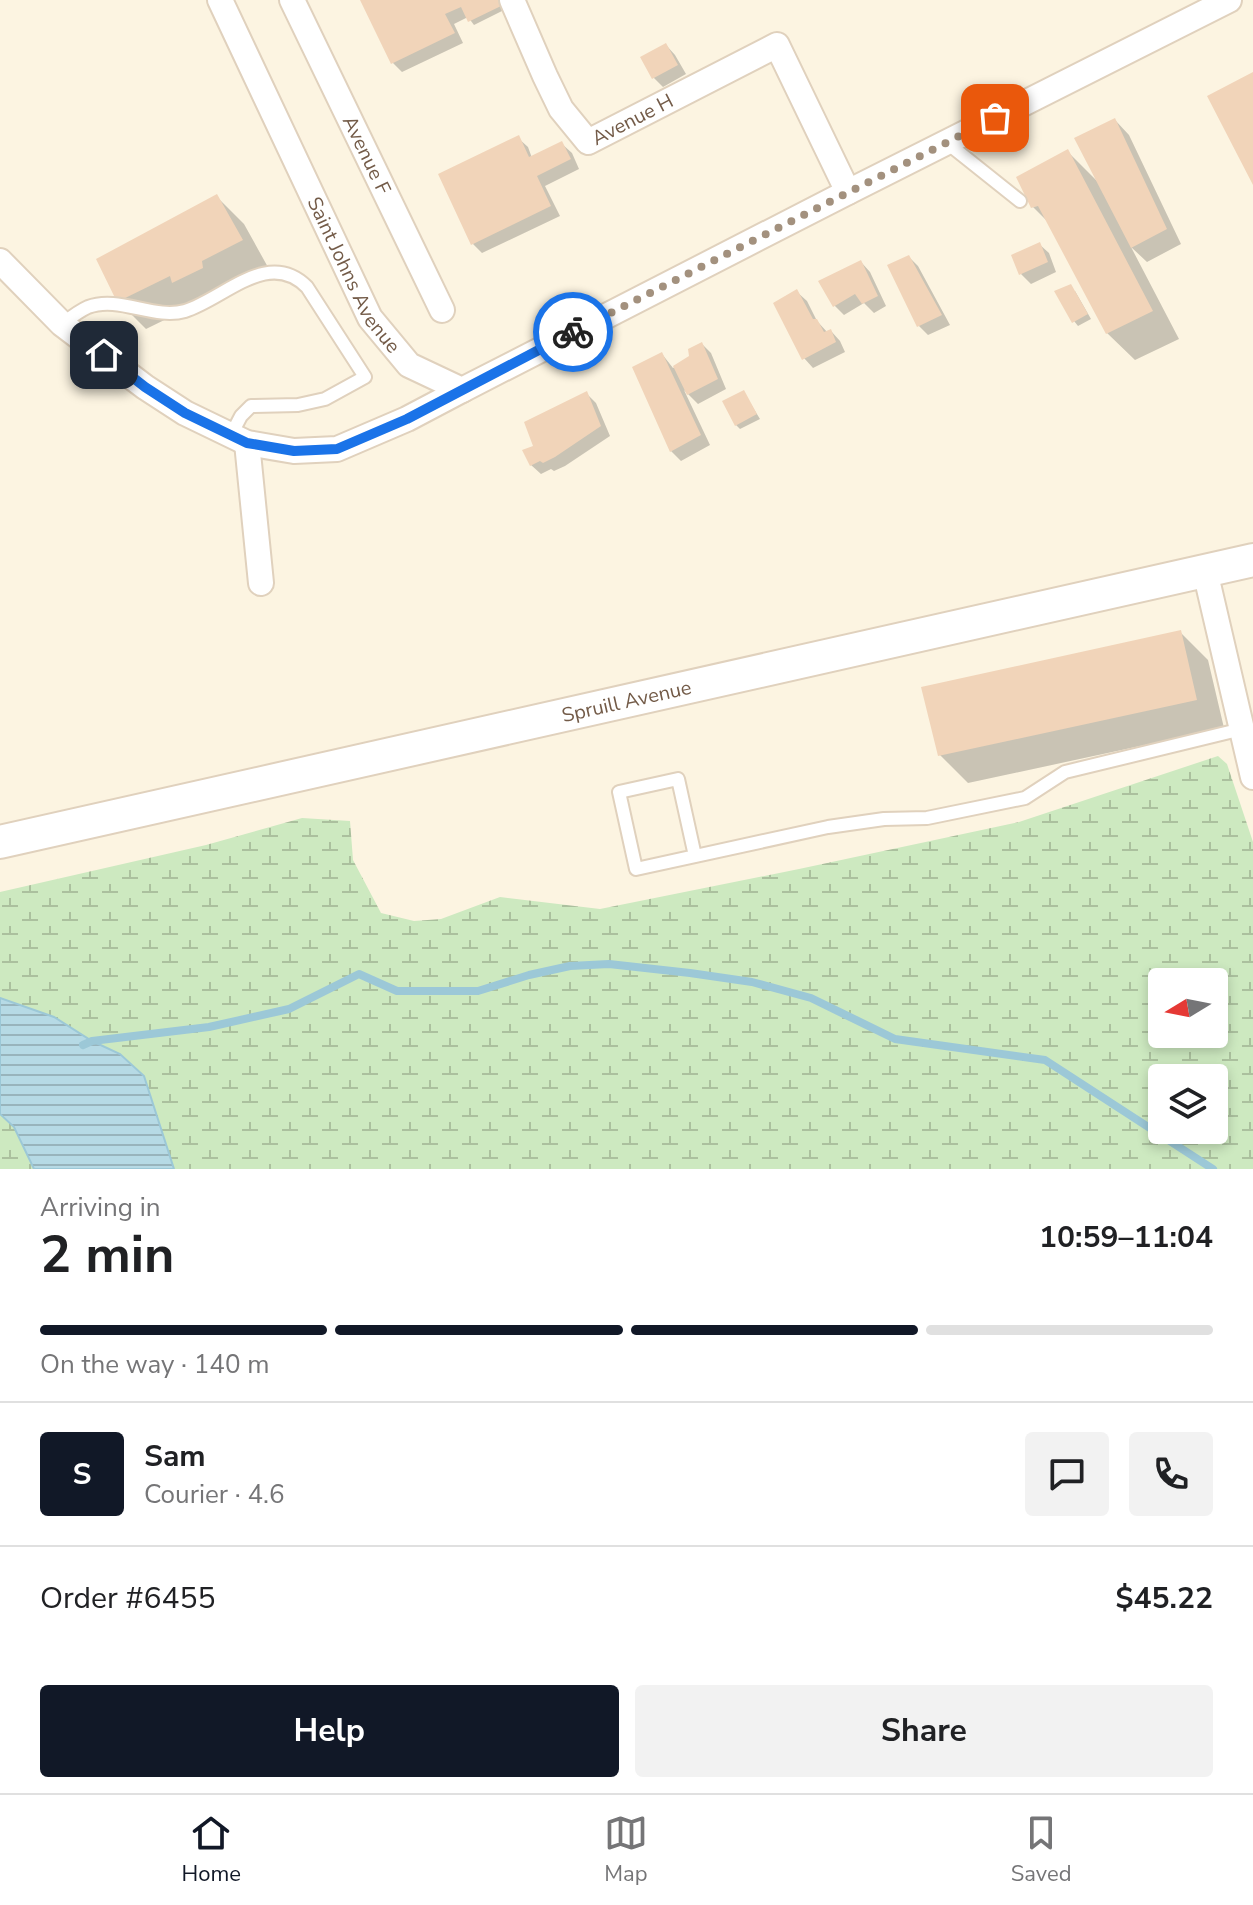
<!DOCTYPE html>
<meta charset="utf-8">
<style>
body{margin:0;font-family:"Nunito Sans",sans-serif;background:#f2f2f2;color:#202124;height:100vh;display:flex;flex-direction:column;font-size:30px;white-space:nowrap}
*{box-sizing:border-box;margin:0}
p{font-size:26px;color:#757577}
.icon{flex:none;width:44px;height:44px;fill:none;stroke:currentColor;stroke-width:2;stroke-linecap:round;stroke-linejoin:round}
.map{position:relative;height:1169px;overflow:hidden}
.panel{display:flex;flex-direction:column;background:#fff;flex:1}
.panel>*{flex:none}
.needle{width:52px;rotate:260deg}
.fabs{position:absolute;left:1148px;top:968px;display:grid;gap:16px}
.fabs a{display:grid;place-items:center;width:80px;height:80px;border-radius:8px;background:#fff;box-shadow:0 4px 12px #0003;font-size:40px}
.pin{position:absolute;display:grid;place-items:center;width:68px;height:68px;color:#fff;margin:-34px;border-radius:16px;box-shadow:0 4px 12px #0006}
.courier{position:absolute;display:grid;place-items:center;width:80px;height:80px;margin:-40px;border:6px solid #1a73e8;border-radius:50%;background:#fff;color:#222;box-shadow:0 2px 10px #0007}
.headline em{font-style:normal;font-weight:700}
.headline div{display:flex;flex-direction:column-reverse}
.headline{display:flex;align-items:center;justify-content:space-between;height:136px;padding:0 40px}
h1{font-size:52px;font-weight:700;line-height:60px}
.bar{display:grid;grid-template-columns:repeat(4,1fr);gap:12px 8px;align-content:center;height:96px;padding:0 40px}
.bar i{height:10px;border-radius:6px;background:#e0e0e0}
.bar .active{background:#111827}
.bar p{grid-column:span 4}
.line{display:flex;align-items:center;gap:20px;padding:0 40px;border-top:2px solid #e0e0e0}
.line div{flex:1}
.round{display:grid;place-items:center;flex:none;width:84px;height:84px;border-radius:8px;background:#f2f2f2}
.button{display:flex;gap:16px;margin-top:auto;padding:16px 40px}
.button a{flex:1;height:92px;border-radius:8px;background:#111827;color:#fff;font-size:32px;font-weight:700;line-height:92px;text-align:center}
.button a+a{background:#f2f2f2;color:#202124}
.menu{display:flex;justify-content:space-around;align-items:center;height:112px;border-top:2px solid #e0e0e0;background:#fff;font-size:22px;color:#757577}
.menu a{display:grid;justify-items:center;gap:4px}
.menu .active{color:#111827}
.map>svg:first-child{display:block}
.wetland{fill:url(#wetland-marsh);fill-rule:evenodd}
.water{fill:url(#water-rules);stroke:#9cc8d7;stroke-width:2}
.shadow{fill:#0003}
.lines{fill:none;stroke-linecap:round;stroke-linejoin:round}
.stream{stroke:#9cc8d7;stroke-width:8}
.building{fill:#f1d4b9}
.service-casing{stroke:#e0d1bd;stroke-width:16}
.minor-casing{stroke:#e0d1bd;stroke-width:28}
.tertiary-casing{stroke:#e0d1bd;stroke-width:36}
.service{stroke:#fff;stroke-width:12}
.minor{stroke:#fff;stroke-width:24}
.tertiary{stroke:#fff;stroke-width:32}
.done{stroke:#a3917e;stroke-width:8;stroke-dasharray:0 14.4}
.route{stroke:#1a73e8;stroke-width:10}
.labels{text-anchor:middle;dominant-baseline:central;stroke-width:8;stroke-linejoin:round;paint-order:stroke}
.street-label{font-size:20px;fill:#735b48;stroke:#fff8e7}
</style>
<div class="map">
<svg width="1253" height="1169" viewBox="0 0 1253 1169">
<defs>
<pattern id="wetland-marsh" width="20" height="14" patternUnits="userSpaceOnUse" patternTransform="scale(2)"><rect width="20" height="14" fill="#cde9c0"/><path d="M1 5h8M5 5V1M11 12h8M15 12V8" fill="none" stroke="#abc09e"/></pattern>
<pattern id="water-rules" width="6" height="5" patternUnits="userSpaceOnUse" patternTransform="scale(2)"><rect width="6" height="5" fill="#b6dae5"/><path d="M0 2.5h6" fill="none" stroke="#98b4bc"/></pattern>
</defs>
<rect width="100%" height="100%" fill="#fcf4e1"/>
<path class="wetland" d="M 1218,756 L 1227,764 L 1253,842 L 1253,1169 L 174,1169 L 144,1076 L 120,1054 L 92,1041 L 54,1017 L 0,998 L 0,892 L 206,845 L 302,818 L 350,821 L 353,860 L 381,913 L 414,921 L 441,919 L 500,897 L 600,909 L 799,869 L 1019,822 ZM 1162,982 L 1214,982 L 1214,1034 L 1162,1034 ZM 1162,1078 L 1214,1078 L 1214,1130 L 1162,1130 Z
M 0,1114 L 14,1127 L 34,1169 L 0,1169 Z"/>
<path class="water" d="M 0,998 L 54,1017 L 92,1041 L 120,1054 L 144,1076 L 174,1169 L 34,1169 L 14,1127 L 0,1114 Z"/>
<path class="shadow" d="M 363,0 L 499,0 L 504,10 L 474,25 L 468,17 L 454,24 L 463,43 L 402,72 L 393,63 Z
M 666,45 L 675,55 L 686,74 L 663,87 L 653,77 Z
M 1115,120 L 1129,135 L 1181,244 L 1147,262 L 1131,247 L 1179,339 L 1135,360 L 1107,333 L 1050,224 L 1033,207 L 1067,151 L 1097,181 Z
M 518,138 L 528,147 L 532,158 L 562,144 L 572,153 L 579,169 L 545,186 L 560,216 L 482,253 L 473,244 Z
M 216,196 L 244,224 L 269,269 L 228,289 L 230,296 L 202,309 L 197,304 L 146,329 L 118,301 Z
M 1039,244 L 1049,253 L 1056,272 L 1031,284 L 1021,274 Z
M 909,257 L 918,266 L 950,325 L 928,335 L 918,325 Z
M 861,262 L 870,272 L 886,306 L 874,313 L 864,303 L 844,315 L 834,305 Z
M 1075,291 L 1091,319 L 1078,326 L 1074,321 Z
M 797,292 L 807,301 L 817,321 L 828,333 L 831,331 L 840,341 L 845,352 L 813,368 L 804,358 Z
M 702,344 L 711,353 L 726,389 L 698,404 L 684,390 L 710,445 L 681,461 L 671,451 L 662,354 L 673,368 L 692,357 Z
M 744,393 L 760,419 L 740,429 L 736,425 Z
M 587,394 L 596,403 L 610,436 L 565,466 L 554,471 L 551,469 L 541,474 L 531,465 L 535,447 Z
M 1180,632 L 1208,660 L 1224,728 L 968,783 L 940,755 Z"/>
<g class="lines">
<path class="stream" d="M 83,1045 L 92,1041 L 209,1027 L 289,1009 L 359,974 L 397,991 L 478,991 L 529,975 L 570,966 L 609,964 L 690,973 L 752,982 L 811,998 L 895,1039 L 1045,1060 L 1213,1169"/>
</g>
<path class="building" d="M 360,0 L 499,0 L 501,6 L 468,22 L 461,7 L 445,14 L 455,33 L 391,64 Z
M 666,43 L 678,65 L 652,79 L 640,57 Z
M 1253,72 L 1253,185 L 1207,96 Z
M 1115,118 L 1167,229 L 1131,248 L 1074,138 Z
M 519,135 L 529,157 L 562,141 L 571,159 L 537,176 L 551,206 L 471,245 L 438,174 Z
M 1068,149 L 1153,311 L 1106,334 L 1038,206 L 1031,208 L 1016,177 Z
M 217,194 L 243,240 L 202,261 L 203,268 L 172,283 L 170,276 L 117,302 L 96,259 Z
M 1040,242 L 1048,262 L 1019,275 L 1011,255 Z
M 909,255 L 942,315 L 917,327 L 887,265 Z
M 861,260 L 878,296 L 862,304 L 855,294 L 833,307 L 818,281 Z
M 1071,284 L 1088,314 L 1072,323 L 1054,291 Z
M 797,289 L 813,319 L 817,319 L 824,332 L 831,329 L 836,342 L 802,360 L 773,303 Z
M 702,342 L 718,379 L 687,395 L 673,366 L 689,356 L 688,349 Z
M 662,352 L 701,435 L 670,452 L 632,367 Z
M 744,390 L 757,414 L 735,426 L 722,401 Z
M 587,391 L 601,426 L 555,457 L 543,463 L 540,461 L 530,466 L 522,450 L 533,446 L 524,422 Z
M 1181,630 L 1197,700 L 938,756 L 921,687 Z"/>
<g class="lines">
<g class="service-casing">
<path id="service" d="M 946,142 L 1020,201
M 62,324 C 70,318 79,311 88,307 C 119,295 154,320 185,311 C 224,299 268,248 307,287 L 365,377 L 325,399 L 298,405 L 251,406 L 241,416 L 231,435
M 695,856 L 678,779 L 619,792 L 636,869 L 828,827 L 884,819 L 927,818 L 1025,798 L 1065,772 L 1242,729"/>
</g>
<g class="minor-casing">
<g id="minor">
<path id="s1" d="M 220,0 L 370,318 L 409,365 L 462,390 L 848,192 L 1229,0"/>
<path id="s2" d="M 292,0 L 442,310"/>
<path id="s3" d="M 512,0 L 545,76 L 561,109 L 588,142 L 777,45 L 848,192"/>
<path d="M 0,261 L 62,324 L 145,387 L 185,413 L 247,443 L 294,451 L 337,449 L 407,419 L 462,390"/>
<path d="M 247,443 L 261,583"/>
<path d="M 1205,571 L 1253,777"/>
</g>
</g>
<g class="tertiary-casing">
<g id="tertiary">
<path id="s4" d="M 0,842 L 1253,560"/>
</g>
</g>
<use href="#service" class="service"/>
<use href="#minor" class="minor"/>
<use href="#tertiary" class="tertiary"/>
</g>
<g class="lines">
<path class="done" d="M 573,332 L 995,118"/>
<path class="route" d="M 104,355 L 145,387 L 185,413 L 247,443 L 294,451 L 337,449 L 407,419 L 573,332"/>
</g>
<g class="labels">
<g class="street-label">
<text stroke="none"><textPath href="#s3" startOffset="212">Avenue H</textPath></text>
<text stroke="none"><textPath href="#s2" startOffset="172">Avenue F</textPath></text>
<text stroke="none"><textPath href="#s1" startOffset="306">Saint Johns Avenue</textPath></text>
<text stroke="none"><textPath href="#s4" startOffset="642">Spruill Avenue</textPath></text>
</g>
</g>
</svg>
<div class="fabs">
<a><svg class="needle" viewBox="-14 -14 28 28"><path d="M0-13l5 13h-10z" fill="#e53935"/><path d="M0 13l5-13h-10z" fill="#757577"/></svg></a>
<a><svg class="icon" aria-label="layers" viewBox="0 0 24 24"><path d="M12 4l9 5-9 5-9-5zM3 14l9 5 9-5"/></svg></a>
</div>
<div class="pin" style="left:995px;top:118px;background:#ea580c"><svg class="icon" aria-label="bag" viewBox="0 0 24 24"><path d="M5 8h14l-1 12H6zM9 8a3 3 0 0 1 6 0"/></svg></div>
<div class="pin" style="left:104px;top:355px;background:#1f2937"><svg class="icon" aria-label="home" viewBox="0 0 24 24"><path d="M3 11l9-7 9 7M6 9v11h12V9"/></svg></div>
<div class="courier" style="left:573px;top:332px"><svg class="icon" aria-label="bike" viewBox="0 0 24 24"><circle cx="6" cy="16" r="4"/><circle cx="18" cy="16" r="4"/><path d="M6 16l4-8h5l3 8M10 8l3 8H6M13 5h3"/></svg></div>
</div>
<section class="panel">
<div class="headline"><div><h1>2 min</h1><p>Arriving in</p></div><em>10:59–11:04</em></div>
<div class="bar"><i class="active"></i><i class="active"></i><i class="active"></i><i></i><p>On the way · 140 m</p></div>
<div class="line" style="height:144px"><b class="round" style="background:#111827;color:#fff">S</b><div><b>Sam</b><p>Courier · 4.6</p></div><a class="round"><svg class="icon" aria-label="chat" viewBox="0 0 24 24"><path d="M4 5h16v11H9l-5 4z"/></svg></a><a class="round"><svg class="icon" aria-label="phone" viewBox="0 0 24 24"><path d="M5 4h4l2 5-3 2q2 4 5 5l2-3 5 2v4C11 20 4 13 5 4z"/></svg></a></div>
<div class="line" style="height:104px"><div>Order #6455</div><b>$45.22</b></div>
<div class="button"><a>Help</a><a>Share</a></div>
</section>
<nav class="menu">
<a class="active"><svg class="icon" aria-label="home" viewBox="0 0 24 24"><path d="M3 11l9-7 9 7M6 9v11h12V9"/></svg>Home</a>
<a><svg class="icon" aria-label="map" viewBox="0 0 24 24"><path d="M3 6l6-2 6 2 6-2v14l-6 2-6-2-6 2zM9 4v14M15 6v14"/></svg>Map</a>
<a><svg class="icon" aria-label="saved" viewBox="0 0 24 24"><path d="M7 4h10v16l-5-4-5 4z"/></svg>Saved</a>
</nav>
